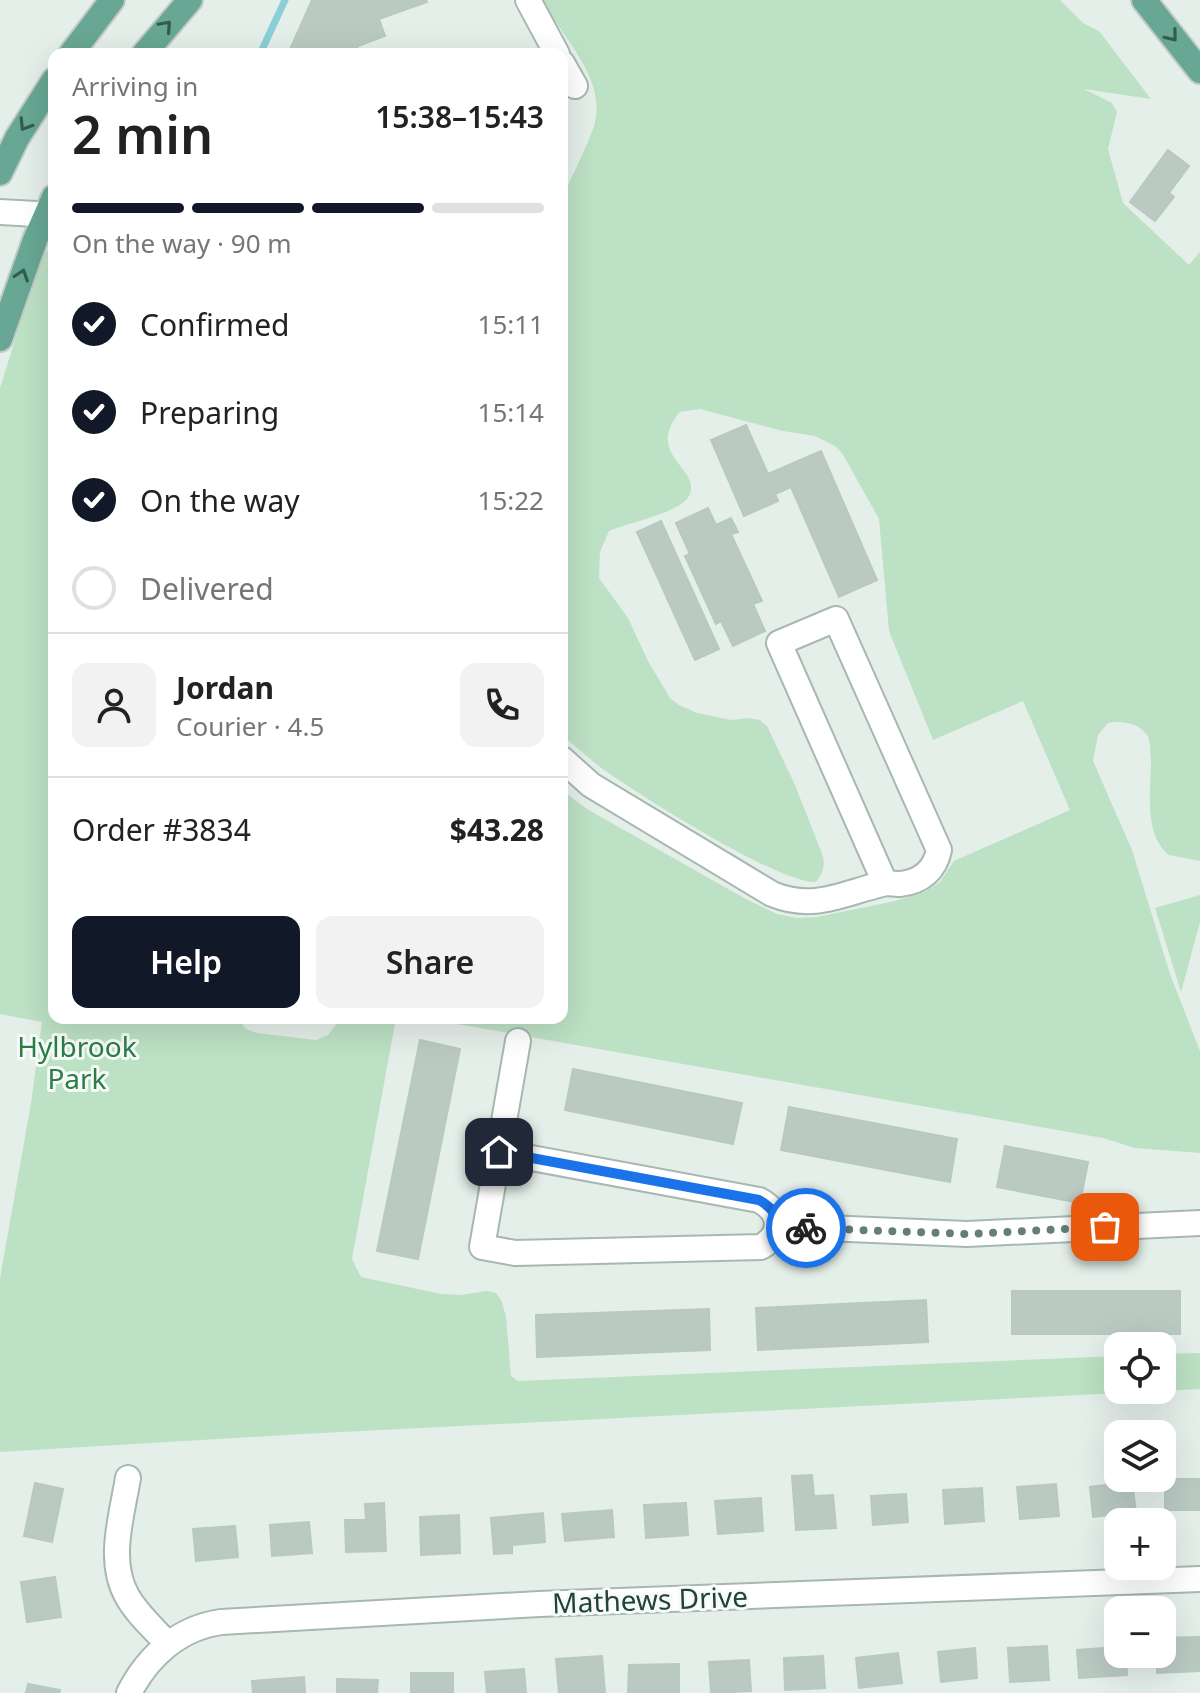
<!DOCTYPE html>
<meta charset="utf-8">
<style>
body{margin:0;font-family:"Noto Sans",sans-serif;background:#f2f2f2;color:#222;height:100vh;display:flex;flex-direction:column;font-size:30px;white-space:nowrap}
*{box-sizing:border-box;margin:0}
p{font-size:26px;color:#767676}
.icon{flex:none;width:44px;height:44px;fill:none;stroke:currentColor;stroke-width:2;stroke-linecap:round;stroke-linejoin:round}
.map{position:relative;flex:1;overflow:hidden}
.details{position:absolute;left:48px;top:48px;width:520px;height:976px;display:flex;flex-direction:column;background:#fff;border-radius:16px;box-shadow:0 8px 32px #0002}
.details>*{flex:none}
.buttons{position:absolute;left:1104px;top:1332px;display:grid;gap:16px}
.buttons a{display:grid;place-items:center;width:72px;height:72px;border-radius:16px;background:#fff;box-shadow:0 8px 32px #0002;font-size:40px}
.pin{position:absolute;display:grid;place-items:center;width:68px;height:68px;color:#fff;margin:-34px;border-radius:16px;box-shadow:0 4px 12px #0006}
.courier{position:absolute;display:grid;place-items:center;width:80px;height:80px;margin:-40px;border:6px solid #1a73e8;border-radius:50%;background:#fff;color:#222;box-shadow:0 2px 10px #0007}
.summary em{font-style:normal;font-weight:600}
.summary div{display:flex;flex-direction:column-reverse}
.summary{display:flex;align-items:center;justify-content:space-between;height:136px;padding:0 24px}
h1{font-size:52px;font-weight:600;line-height:60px}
.bar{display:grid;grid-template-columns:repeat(4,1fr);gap:12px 8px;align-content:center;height:96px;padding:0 24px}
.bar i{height:10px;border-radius:6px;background:#e0e0e0}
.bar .on{background:#111827}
.bar p{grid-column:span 4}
.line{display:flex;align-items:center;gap:20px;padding:0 24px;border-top:2px solid #e0e0e0}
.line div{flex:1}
.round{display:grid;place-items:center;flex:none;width:84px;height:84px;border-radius:16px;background:#f2f2f2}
ol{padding:0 24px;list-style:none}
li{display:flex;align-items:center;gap:24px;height:88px}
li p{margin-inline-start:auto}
li .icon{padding:8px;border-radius:50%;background:#111827;color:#fff;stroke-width:4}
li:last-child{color:#767676}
li i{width:44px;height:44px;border:4px solid #e0e0e0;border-radius:50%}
.cta{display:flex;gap:16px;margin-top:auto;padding:16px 24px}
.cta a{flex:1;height:92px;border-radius:16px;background:#111827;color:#fff;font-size:32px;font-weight:600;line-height:92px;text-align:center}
.cta a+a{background:#f2f2f2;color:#222}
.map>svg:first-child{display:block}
.green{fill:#bde1c5}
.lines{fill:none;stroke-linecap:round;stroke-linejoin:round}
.stream{stroke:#8acfd7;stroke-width:7}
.building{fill:#bacac3;stroke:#b7c9c1;stroke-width:2}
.minor-casing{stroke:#a7b8b1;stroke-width:28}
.major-casing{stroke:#c1cac7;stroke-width:28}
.minor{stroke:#fff;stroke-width:24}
.major{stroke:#67a793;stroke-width:24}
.oneway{stroke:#335c4f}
.done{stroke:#667f76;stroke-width:8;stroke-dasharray:0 14.4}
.route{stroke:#1a73e8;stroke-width:10}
.labels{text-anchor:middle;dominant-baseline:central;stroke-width:6;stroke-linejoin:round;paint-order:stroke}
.park-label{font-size:28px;fill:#2a7d45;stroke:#f6fbf8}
.street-label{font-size:28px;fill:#224338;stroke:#f6fbf8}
</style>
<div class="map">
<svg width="1200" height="1693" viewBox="0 0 1200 1693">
<rect width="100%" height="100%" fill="#e5efea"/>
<path class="green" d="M 542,0 L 1060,0 L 1083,23 L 1099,31 L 1151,99 L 1084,89 L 1112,103 L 1117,112 L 1108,149 L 1123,203 L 1189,265 L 1200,252 L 1200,861 L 1169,855 C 1143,834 1151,790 1151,760 C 1150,753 1151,742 1147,735 C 1140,723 1120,720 1108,723 L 1098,735 L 1093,761 L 1132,850 L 1170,974 L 1200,1051 L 1200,1153 L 1135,1148 L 1103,1138 L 423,1018 L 562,1018 L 562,790 L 587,809 L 744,898 L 777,914 L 797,918 L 817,917 L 895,901 L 924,892 L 940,882 L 954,861 L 1070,810 L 1023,701 L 933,740 L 889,631 L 879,519 L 842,453 L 835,446 L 815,436 L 783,431 L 700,409 L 680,412 C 643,455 703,469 689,496 C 680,513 627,523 609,531 L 600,552 L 599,578 L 628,618 L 648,661 L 670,698 L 679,705 L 697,713 L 731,720 L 749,718 L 760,720 L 767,726 L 795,785 L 821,851 C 826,864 824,871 816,882 C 780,884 646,799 610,774 C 593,763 579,748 562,736 L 562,198 C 572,176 584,153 593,129 C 610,81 563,39 542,0 Z
M 54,244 L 54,1018 L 237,1018 L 246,1029 L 257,1033 L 316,1040 L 328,1035 L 341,1018 L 396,1018 L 352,1259 L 361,1277 L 441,1294 L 460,1295 L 487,1291 L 496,1293 L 501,1300 L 506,1316 L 511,1376 L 518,1381 L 1118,1356 L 1118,1390 L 1162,1390 L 1162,1354 L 1200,1353 L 1200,1389 L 303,1434 L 0,1452 L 0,1278 L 31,1103 L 42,1022 L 0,1014 L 0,388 L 41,257 Z
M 1200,895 L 1200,922 L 1181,992 L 1155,908 Z"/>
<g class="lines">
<path class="stream" d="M 260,54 L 285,0"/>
</g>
<path class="building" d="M 312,0 L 426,0 L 427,2 L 379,19 L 385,36 L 358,46 L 355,54 L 288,54 Z
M 1168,150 L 1189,166 L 1169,193 L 1174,197 L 1155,221 L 1130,202 Z
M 746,425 L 768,474 L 821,451 L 877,580 L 839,597 L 791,487 L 775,494 L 778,501 L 744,516 L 711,440 Z
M 708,508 L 716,525 L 731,518 L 738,532 L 731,534 L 762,601 L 753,604 L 765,631 L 733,646 L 721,621 L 716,624 L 685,556 L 690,554 L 676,523 Z
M 661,521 L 719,649 L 695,660 L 637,532 Z
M 420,1040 L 460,1049 L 418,1259 L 377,1251 Z
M 573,1069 L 742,1103 L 733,1144 L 565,1110 Z
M 789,1107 L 957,1139 L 950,1182 L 781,1150 Z
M 1005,1146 L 1088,1162 L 1080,1203 L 997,1187 Z
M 1012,1291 L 1180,1291 L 1180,1334 L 1012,1334 Z
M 926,1300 L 928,1342 L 758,1350 L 756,1308 Z
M 709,1309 L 710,1350 L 537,1357 L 536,1315 Z
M 812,1475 L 814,1496 L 833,1495 L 836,1528 L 796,1530 L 792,1476 Z
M 1165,1479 L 1200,1479 L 1200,1510 L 1165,1510 Z
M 1132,1482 L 1136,1512 L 1093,1517 L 1090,1487 Z
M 35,1483 L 63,1489 L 52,1542 L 24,1536 Z
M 1056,1484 L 1059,1516 L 1020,1519 L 1017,1487 Z
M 982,1488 L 984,1521 L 945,1524 L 943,1490 Z
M 906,1494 L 908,1522 L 873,1525 L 871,1496 Z
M 761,1498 L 763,1531 L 718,1534 L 715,1501 Z
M 384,1503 L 386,1551 L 346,1552 L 345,1520 L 366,1520 L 365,1504 Z
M 686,1503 L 688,1535 L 646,1538 L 644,1505 Z
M 612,1510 L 614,1537 L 565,1541 L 562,1514 Z
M 543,1513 L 545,1542 L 512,1545 L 512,1553 L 494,1554 L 491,1518 Z
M 459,1515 L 460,1553 L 421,1555 L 420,1517 Z
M 309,1522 L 312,1553 L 272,1556 L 270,1525 Z
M 235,1526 L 238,1557 L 196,1561 L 193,1529 Z
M 55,1577 L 61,1617 L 27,1622 L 21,1582 Z
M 1200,1637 L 1200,1671 L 1157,1673 L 1157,1654 L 1162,1654 L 1162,1638 Z
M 1047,1646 L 1049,1680 L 1010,1682 L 1008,1648 Z
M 1118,1647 L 1118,1654 L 1126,1654 L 1127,1675 L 1079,1678 L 1077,1650 Z
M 975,1648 L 977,1678 L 941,1682 L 938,1652 Z
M 898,1653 L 902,1683 L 859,1688 L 856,1658 Z
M 602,1656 L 605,1693 L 559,1693 L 556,1659 Z
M 823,1656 L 825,1688 L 785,1690 L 784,1658 Z
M 749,1660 L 751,1691 L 711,1693 L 709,1662 Z
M 679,1664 L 679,1693 L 628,1693 L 629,1665 Z
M 524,1669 L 526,1693 L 487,1693 L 485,1672 Z
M 411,1673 L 453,1673 L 453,1693 L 411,1693 Z
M 304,1677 L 305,1693 L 253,1693 L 252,1681 Z
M 337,1679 L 378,1680 L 377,1693 L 337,1693 Z
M 28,1684 L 60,1690 L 59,1693 L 26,1693 Z"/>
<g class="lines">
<g class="minor-casing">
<path id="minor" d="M 528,0 L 557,54
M 562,63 L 575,86
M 0,212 L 54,215
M 562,759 L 591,785 L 772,894 C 814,911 841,894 882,884 C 888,882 894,884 900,884 C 921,882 935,870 939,850 L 836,619 L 779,643 L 885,883
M 499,1152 L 759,1200 C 782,1212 783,1234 761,1247 L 515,1253 L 482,1247 L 518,1041
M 778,1226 L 967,1234 L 1200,1223
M 128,1478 C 122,1515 107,1561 127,1596 C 137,1614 154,1629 168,1644
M 129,1693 C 148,1656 179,1628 221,1622 L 539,1604 L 1200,1579"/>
</g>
<g class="major-casing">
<path id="major" d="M 1144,0 L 1200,71
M 71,54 L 112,0
M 144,54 L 190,0
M 0,173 L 17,138 L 54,80
M 0,339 L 35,240 L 54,197"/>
</g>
<use href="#minor" class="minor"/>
<use href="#major" class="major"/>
</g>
<defs><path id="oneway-chevron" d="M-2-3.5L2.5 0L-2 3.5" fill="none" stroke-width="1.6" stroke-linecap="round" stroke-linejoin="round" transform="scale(2)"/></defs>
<g class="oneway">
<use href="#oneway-chevron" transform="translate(166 26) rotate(-48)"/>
<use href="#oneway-chevron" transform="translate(1172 36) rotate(51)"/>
<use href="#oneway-chevron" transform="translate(25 125) rotate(122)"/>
<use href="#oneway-chevron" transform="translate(22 275) rotate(-71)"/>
</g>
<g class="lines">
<path class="done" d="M 806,1228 L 967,1234 L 1105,1227"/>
<path class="route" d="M 499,1152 L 759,1200 C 771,1207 776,1213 778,1226 L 806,1228"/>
</g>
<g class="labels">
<g class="park-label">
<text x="77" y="1046">Hylbrook<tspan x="77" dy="32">Park</tspan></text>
</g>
<g class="street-label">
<text transform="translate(650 1599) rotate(-2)">Mathews Drive</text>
</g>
</g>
</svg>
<div class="buttons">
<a><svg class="icon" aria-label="locate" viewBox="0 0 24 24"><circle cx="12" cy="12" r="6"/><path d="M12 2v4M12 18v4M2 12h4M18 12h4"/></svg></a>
<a><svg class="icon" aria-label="layers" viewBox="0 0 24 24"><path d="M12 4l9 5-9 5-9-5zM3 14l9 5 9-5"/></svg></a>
<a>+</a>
<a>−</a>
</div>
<div class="pin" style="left:1105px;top:1227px;background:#ea580c"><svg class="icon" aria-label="bag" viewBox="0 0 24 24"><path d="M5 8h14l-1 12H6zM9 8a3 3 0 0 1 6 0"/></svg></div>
<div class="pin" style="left:499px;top:1152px;background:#1f2937"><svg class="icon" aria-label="home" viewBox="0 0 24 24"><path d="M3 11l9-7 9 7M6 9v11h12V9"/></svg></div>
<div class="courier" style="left:806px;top:1228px"><svg class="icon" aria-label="bike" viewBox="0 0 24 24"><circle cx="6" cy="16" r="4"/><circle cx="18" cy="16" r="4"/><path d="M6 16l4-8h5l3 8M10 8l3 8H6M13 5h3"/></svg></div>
<section class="details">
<div class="summary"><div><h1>2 min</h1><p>Arriving in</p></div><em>15:38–15:43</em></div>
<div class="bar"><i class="on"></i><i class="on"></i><i class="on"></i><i></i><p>On the way · 90 m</p></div>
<ol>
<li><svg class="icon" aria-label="check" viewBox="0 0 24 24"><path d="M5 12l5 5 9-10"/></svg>Confirmed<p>15:11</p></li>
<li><svg class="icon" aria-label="check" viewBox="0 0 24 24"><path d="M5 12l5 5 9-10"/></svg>Preparing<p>15:14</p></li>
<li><svg class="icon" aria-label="check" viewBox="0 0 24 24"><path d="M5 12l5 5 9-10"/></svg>On the way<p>15:22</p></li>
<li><i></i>Delivered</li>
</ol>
<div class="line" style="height:144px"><a class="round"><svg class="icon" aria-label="person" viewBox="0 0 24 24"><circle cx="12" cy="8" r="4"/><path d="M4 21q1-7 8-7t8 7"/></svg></a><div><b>Jordan</b><p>Courier · 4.5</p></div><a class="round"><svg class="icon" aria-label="phone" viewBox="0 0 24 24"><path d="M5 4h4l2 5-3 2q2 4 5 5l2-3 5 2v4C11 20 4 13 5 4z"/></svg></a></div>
<div class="line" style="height:104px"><div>Order #3834</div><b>$43.28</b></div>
<div class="cta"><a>Help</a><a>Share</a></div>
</section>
</div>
